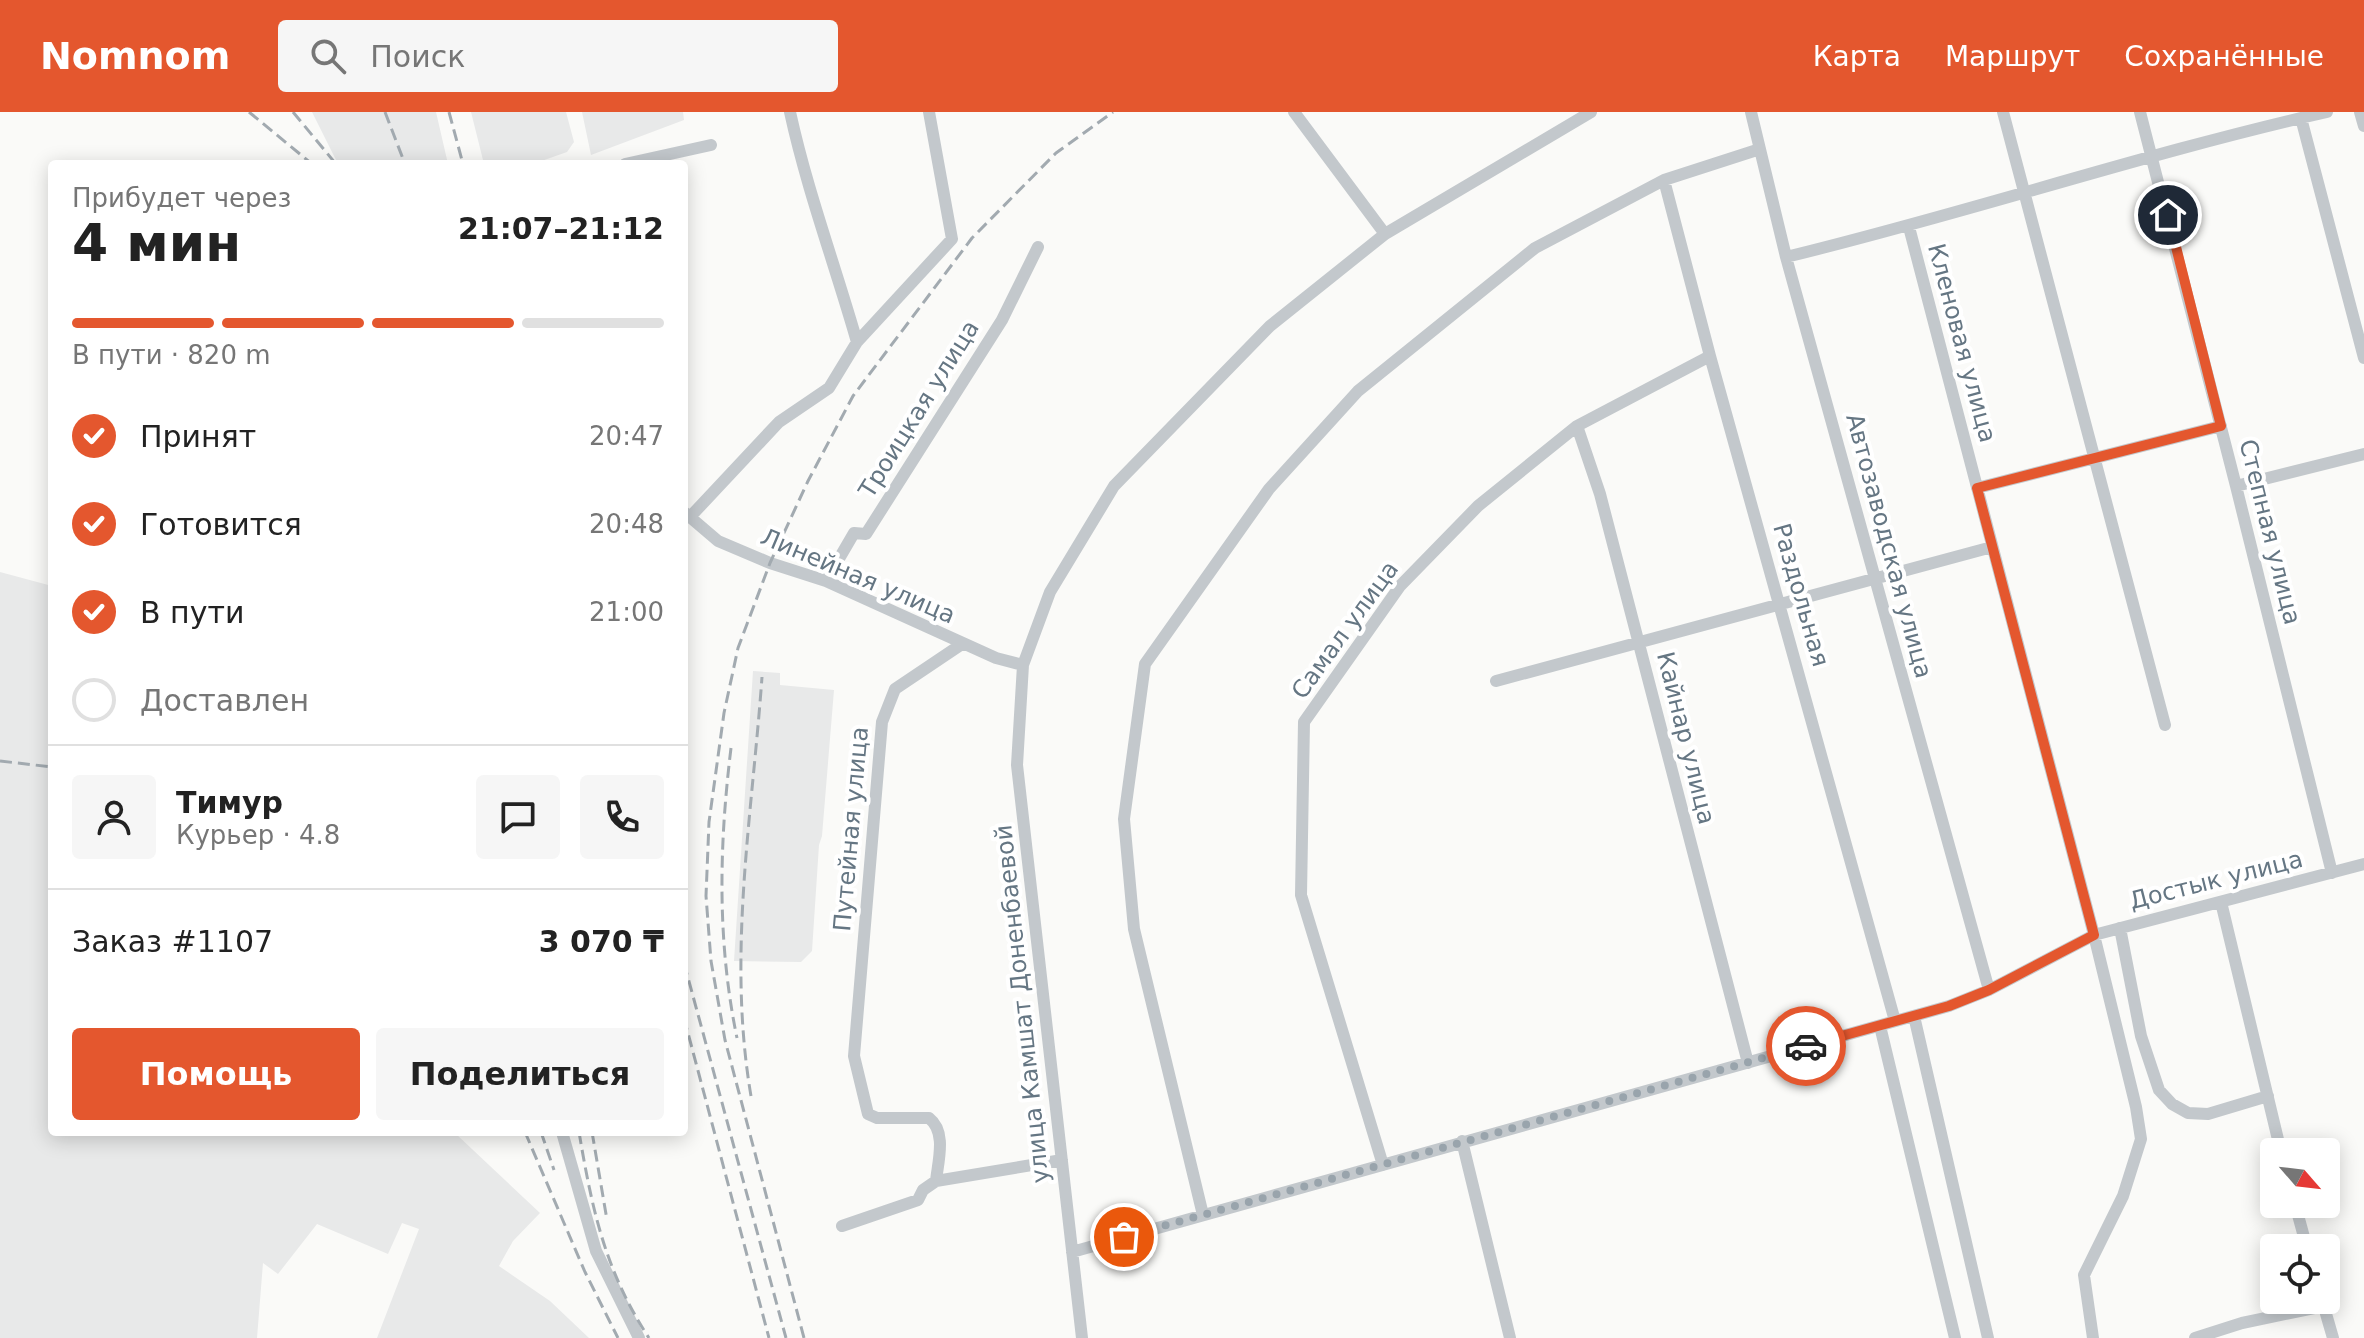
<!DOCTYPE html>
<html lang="ru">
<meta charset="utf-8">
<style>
body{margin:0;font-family:"DejaVu Sans",sans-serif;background:#f6f6f6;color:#222;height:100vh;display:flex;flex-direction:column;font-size:30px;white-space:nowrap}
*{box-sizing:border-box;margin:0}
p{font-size:26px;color:#767676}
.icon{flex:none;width:44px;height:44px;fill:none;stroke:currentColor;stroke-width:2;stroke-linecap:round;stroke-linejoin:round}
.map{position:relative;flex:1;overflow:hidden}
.side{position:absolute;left:48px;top:48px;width:640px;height:976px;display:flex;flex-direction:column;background:#fff;border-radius:8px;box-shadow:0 4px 20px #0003}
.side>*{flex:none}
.needle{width:52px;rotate:118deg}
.buttons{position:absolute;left:2260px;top:1026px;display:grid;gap:16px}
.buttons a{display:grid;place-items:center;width:80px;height:80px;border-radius:8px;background:#fff;box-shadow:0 4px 20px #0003;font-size:40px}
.pin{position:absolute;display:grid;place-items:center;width:68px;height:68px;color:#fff;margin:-34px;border:4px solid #fff;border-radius:50%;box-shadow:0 2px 8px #0007}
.courier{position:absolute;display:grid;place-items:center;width:80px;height:80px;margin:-40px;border:6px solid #e4572e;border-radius:50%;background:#fff;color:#222;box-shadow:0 2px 10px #0007}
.summary em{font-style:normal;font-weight:700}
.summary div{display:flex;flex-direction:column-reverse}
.summary{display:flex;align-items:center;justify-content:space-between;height:136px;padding:0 24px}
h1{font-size:52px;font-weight:700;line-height:60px}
.bar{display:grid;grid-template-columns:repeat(4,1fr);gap:12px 8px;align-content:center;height:96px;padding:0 24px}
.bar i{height:10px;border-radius:6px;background:#e0e0e0}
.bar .selected{background:#e4572e}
.bar p{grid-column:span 4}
.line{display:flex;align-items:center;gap:20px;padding:0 24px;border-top:2px solid #e0e0e0}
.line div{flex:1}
.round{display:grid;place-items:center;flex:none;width:84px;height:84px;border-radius:8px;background:#f6f6f6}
ol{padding:0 24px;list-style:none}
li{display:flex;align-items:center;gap:24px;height:88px}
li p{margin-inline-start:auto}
li .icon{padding:8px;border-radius:50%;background:#e4572e;color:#fff;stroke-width:4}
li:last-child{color:#767676}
li i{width:44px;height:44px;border:4px solid #e0e0e0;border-radius:50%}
.action{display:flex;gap:16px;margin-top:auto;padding:16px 24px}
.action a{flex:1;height:92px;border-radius:8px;background:#e4572e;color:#fff;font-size:32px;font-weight:700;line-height:92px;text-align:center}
.action a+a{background:#f6f6f6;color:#222}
header{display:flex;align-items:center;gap:48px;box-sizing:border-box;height:112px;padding:0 40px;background:#e4572e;color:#fff}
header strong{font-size:38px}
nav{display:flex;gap:44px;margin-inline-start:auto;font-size:28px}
.search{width:560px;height:72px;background:#f6f6f6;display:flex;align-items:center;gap:20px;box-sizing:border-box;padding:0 28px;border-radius:8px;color:#767676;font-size:30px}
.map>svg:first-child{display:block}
.built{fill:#e8e9e9}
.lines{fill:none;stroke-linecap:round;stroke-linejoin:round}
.minor{stroke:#c3c8cc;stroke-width:12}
.rail{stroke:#a2aab0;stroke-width:3;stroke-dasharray:12 6;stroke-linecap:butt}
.done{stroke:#99a4ac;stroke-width:8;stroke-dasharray:0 14.4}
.route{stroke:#e4572e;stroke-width:10}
.labels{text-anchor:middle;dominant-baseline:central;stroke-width:8;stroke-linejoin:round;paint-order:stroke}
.street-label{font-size:24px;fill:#657683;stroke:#fff}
</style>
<header>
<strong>Nomnom</strong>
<div class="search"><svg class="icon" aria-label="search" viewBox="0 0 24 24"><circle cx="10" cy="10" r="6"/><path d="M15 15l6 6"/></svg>Поиск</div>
<nav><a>Карта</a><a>Маршрут</a><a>Сохранённые</a></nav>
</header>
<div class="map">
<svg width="2364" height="1226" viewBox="0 0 2364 1226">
<rect width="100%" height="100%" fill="#fafaf8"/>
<path class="built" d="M 312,0 L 436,0 L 448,52 L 338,52 Z
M 471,0 L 566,0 L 574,30 L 567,40 L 533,52 L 484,52 Z
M 582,0 L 683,0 L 684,8 L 591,43 Z
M 0,460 L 52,474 L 52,1020 L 457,1020 L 456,1022 L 540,1101 L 513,1129 L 499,1154 L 550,1189 L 589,1226 L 377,1226 L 419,1117 L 402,1111 L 388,1142 L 317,1112 L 278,1162 L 263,1151 L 257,1226 L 0,1226 Z
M 753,559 L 780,561 L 780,573 L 834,578 L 822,724 L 819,733 L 812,839 L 801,850 L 734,849 Z"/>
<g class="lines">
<path class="minor" d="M 790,0 C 807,78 835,153 857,230
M 1294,0 L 1385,122
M 1751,0 L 1786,145 L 1989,878
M 2003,0 L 2165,613
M 2140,0 L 2236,374 L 2332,761
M 2360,0 L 2364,14
M 2301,6 L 2364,246
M 625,52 L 711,33
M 1664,68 L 1710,244 L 1895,909
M 1909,115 L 2094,823 L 2136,995 L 2141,1027 L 2123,1084 L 2084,1163 L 2093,1226
M 1786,145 C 1968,101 2145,41 2327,0
M 1577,314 L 1600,382 L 1748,951
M 2236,374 L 2364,342
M 1977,376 L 2221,314
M 684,400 L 718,429 L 770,451 L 826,469 L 996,546 L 1023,553
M 690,405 L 779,310 L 829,276 L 857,230 L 952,127 L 929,0
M 826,469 L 854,421 L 866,422 L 1002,208 L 1038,135
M 1496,569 L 1992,435
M 2221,790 L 2281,1040
M 2120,816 L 2141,924 L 2159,978 L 2172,992 L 2188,1001 L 2208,1002 L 2268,984
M 1914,904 L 1988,1226
M 1880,914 L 1955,1226
M 562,1020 L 596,1139 L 639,1226
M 1462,1029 L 1510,1226
M 1383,1053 L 1301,783 L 1304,610 L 1400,474 L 1478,394 L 1577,314 L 1710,244
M 936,1069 C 938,1049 947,1020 929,1006 L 877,1006 L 868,1002 L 854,944 L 882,610 L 895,577 L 962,532
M 2295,1092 L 2307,1136
M 1203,1103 L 1134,817 L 1124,707 L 1145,552 L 1269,377 L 1358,279 L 1535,136 L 1664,68 L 1760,37
M 842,1114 L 918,1088 L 923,1078 L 936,1069 L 1062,1048
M 1072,1140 L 1949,894 L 1989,878 L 2094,823 L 2364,752
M 2322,1188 L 2333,1226
M 1082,1226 L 1017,653 L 1023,553 L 1050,480 L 1114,374 L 1270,214 L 1385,122 L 1591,0
M 2195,1226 L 2242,1211 L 2324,1194"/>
<path class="rail" d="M 249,0 L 312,52
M 293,0 L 336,52
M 385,0 L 405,52
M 449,0 L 463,52
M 731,636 C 719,734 717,830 737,926
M 0,649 L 52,655
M 684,851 L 786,1226
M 684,906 L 769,1226
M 751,984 C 727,844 752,705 762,565
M 525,1020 L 585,1160 L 618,1226
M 541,1020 L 554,1058
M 579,1020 C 592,1097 605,1159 649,1226
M 592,1020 L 607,1108
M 804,1226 L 725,928 L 711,849 L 706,784 L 709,710 L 724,601 L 738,536 L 770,451 L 808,369 L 853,284 L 972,126 L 1056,41 L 1113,0"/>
</g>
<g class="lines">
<path class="done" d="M 1124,1125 L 1806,934"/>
<path class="route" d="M 1806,934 L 1949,894 L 1989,878 L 2094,823 L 1977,376 L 2221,314 L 2168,103"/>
</g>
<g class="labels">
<g class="street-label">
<text transform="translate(1962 231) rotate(75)">Кленовая улица</text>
<text transform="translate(919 297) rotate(-58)">Троицкая улица</text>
<text transform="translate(2270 420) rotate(76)">Степная улица</text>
<text transform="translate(1889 434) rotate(75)">Автозаводская улица</text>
<text transform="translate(858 464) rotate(23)">Линейная улица</text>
<text transform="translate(1801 483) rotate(74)">Раздольная</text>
<text transform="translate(1345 518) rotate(-54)">Самал улица</text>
<text transform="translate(1686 626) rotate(76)">Кайнар улица</text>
<text transform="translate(851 717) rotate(-85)">Путейная улица</text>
<text transform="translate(2216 768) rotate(-14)">Достык улица</text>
<text transform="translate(1022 892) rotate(-96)">улица Камшат Доненбаевой</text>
</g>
</g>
</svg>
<div class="buttons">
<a><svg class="needle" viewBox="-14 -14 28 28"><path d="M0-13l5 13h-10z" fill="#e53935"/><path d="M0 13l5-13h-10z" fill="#767676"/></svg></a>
<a><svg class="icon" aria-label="locate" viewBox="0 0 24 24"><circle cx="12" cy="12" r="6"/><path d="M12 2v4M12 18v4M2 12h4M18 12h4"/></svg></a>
</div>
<div class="pin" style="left:1124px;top:1125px;background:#ea580c"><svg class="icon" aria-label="bag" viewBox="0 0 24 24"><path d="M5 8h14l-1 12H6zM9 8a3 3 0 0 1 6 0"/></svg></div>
<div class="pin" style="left:2168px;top:103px;background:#1f2937"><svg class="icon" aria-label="home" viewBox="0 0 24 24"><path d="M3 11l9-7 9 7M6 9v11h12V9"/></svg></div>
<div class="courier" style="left:1806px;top:934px"><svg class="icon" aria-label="car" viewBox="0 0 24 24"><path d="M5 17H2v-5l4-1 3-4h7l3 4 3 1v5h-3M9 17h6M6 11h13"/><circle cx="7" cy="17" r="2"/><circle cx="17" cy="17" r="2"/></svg></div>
<section class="side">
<div class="summary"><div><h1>4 мин</h1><p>Прибудет через</p></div><em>21:07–21:12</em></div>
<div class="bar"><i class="selected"></i><i class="selected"></i><i class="selected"></i><i></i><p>В пути · 820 m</p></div>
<ol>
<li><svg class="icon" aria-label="check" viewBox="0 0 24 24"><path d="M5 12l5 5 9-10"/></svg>Принят<p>20:47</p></li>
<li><svg class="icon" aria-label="check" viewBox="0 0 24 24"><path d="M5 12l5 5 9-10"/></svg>Готовится<p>20:48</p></li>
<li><svg class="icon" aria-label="check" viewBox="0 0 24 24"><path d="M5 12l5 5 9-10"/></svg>В пути<p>21:00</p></li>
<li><i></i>Доставлен</li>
</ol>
<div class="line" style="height:144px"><a class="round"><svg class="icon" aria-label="person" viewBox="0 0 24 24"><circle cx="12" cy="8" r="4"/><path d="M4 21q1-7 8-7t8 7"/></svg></a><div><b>Тимур</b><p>Курьер · 4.8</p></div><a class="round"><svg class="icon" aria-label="chat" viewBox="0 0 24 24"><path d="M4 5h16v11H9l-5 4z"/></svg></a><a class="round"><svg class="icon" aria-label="phone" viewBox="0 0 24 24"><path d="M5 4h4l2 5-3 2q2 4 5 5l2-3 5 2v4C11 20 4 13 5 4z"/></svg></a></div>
<div class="line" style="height:104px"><div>Заказ #1107</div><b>3 070 ₸</b></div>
<div class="action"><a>Помощь</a><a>Поделиться</a></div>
</section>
</div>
